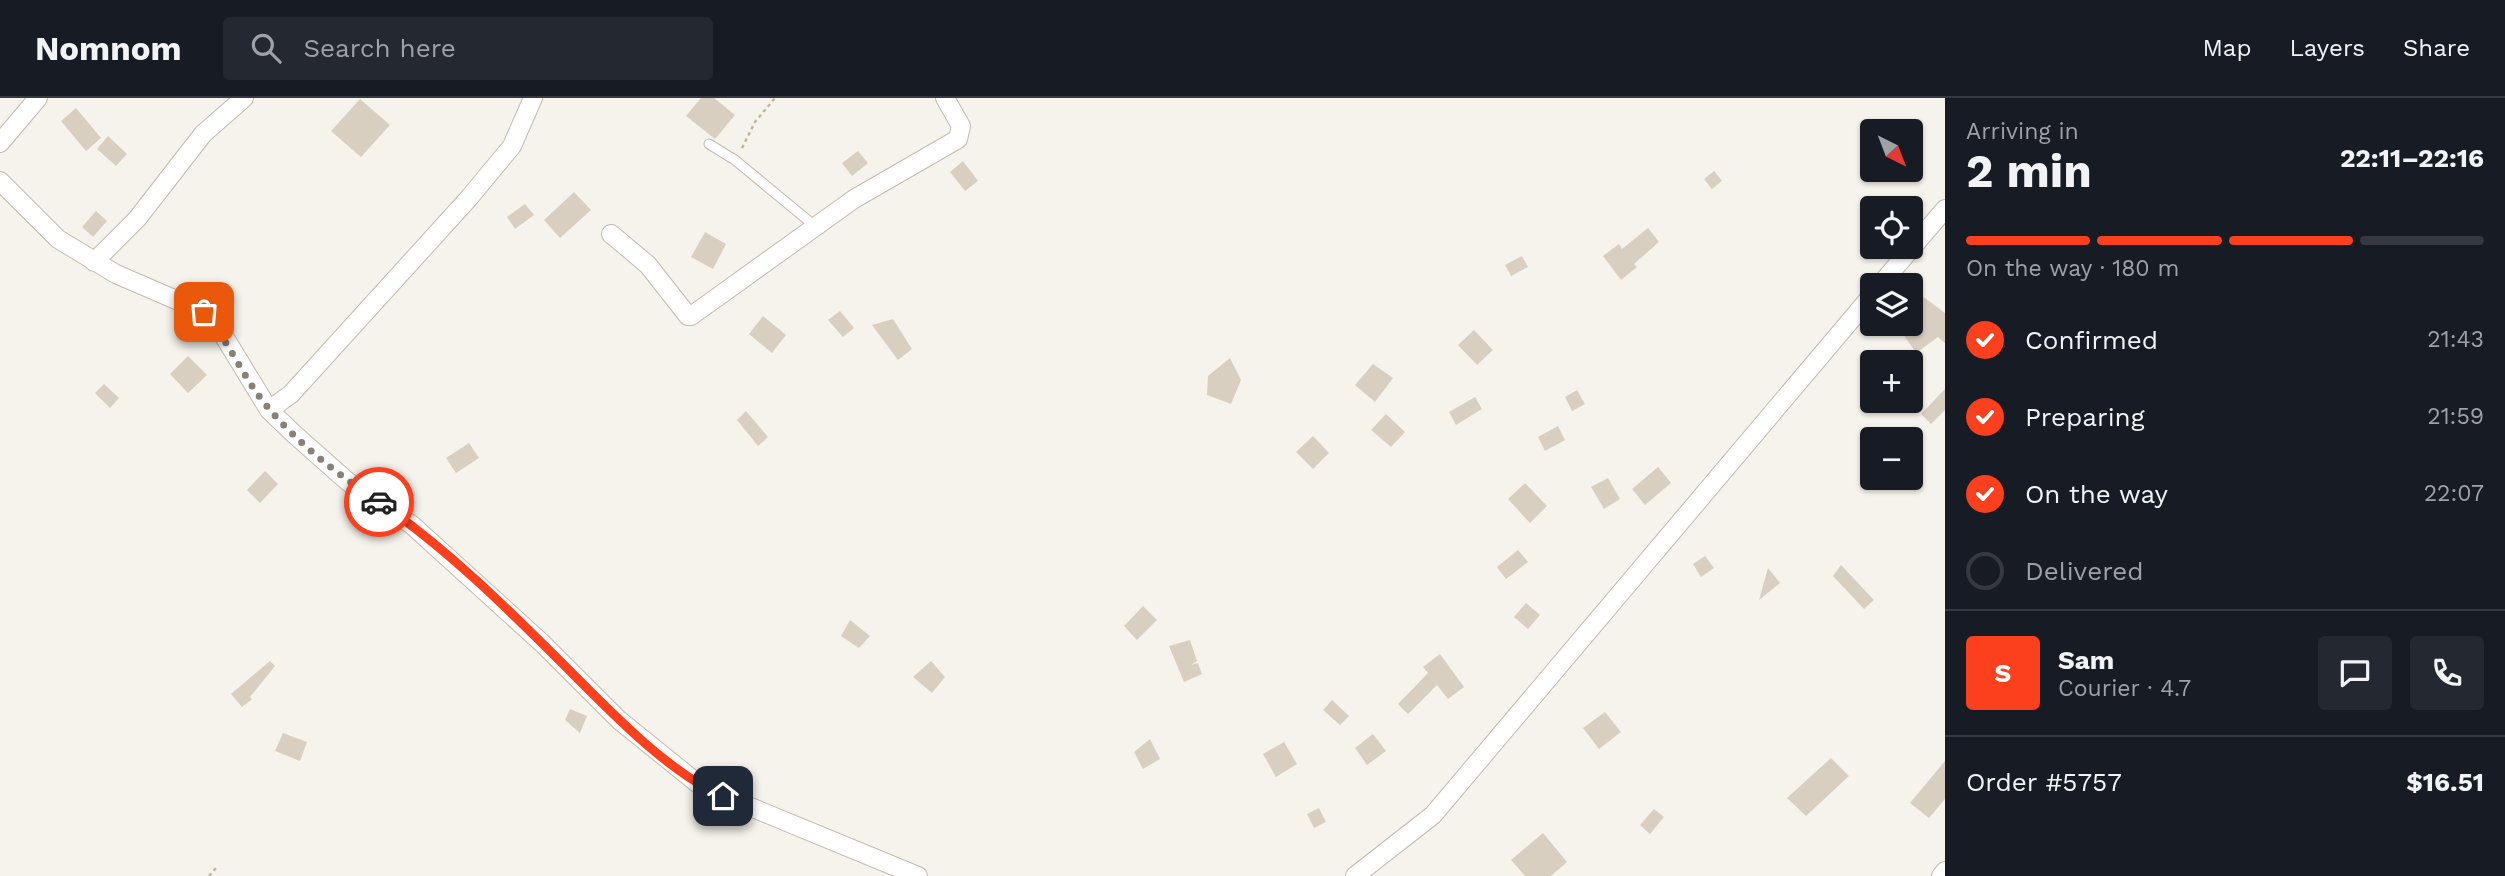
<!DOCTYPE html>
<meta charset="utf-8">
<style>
body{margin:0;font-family:"Work Sans",sans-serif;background:#242831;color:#f1f3f6;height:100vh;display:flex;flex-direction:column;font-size:26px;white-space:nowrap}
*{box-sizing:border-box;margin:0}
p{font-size:23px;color:#9ea1a6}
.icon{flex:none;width:38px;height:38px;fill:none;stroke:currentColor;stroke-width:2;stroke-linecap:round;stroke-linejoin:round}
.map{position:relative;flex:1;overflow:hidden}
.panel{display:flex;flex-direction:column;background:#171b24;width:560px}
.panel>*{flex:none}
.needle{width:46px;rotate:138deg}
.tools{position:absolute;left:1860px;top:21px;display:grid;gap:14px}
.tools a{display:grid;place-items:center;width:63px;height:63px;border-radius:7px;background:#171b24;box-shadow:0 2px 5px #0004;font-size:35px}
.pin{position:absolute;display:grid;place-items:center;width:60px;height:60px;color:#fff;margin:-30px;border-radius:14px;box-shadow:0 4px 10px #0006}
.courier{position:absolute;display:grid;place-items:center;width:70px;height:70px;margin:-35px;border:5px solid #fc3f1d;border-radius:50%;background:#fff;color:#222;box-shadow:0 2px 9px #0007}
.head em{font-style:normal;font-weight:700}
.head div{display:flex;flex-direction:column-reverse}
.head{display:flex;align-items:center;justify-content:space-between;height:119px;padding:0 21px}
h1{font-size:46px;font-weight:700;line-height:52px}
.bar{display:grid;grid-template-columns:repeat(4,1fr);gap:10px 7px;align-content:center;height:84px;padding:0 21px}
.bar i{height:9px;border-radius:5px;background:#363941}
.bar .active{background:#fc3f1d}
.bar p{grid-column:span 4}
.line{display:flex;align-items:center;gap:18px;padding:0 21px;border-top:2px solid #363941}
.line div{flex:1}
.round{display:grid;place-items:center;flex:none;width:74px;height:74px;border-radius:7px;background:#242831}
ol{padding:0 21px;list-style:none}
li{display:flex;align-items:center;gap:21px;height:77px}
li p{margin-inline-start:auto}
li .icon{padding:7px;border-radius:50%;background:#fc3f1d;color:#fff;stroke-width:4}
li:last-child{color:#9ea1a6}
li i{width:38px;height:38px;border:4px solid #363941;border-radius:50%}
header{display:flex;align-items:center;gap:42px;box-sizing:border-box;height:98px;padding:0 35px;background:#171b24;border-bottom:2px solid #363941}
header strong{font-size:33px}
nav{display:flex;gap:38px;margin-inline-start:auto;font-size:24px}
.search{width:490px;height:63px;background:#242831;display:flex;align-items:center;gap:18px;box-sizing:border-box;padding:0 24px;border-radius:7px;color:#9ea1a6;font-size:26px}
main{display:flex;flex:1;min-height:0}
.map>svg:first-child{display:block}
.building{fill:#d8cfc1}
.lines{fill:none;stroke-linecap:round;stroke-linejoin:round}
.service-casing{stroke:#c2bbae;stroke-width:11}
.minor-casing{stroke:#c2bbae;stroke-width:20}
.path{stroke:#c4b79f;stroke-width:2.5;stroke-dasharray:3.5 3.5;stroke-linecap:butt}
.service{stroke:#fff;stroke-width:9}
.minor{stroke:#fff;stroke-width:18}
.done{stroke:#878178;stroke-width:7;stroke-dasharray:0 12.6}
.route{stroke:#fc3f1d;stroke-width:9}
</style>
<header>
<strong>Nomnom</strong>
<div class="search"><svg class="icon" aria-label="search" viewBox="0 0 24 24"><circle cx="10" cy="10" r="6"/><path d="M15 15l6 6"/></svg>Search here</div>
<nav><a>Map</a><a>Layers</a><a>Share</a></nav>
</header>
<main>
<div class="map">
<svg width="1945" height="778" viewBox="0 0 1945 778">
<rect width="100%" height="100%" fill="#f6f3ec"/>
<path class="building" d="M 701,0 L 714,0 L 735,17 L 715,41 L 686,18 Z
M 360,1 L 390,27 L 361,59 L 331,33 Z
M 76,10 L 101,40 L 86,53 L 61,23 Z
M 108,38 L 127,56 L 116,68 L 97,51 Z
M 858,53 L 868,65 L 852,78 L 842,65 Z
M 963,63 L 978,83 L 965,93 L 950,74 Z
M 1714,73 L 1722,83 L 1712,91 L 1704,81 Z
M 574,94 L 591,112 L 560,140 L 544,122 Z
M 525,106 L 534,117 L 515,131 L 507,119 Z
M 96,113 L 107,123 L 93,139 L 82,129 Z
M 1648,130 L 1659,144 L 1634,166 L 1637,169 L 1621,182 L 1603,158 L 1619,146 L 1622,151 Z
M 705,134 L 726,146 L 713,171 L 691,159 Z
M 1522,158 L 1528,169 L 1511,178 L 1505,167 Z
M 1922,198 L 1945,215 L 1945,245 L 1938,239 L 1916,255 L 1903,236 L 1911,230 L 1911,213 Z
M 840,213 L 854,230 L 843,239 L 828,222 Z
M 763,218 L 786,237 L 772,255 L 749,236 Z
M 893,221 L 912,251 L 898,262 L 872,227 Z
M 1474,232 L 1493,252 L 1477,267 L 1458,247 Z
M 188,258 L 207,277 L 188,295 L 170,276 Z
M 1230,260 L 1241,282 L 1231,306 L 1207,297 L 1208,278 Z
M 1373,266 L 1393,280 L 1375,304 L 1355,287 Z
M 104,286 L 119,300 L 110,310 L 95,295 Z
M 1945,291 L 1945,312 L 1931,326 L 1921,316 Z
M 1577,292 L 1585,306 L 1572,313 L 1565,299 Z
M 1475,299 L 1482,311 L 1456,327 L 1449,314 Z
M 746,313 L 768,339 L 758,348 L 737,322 Z
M 1386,316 L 1405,334 L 1391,349 L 1371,332 Z
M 1558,328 L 1565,342 L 1545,353 L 1538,339 Z
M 1313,338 L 1329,355 L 1313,371 L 1296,354 Z
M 469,345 L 479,360 L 456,375 L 446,360 Z
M 1658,369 L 1671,385 L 1645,407 L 1632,391 Z
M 265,373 L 278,386 L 260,405 L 247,392 Z
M 1608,380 L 1620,401 L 1604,411 L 1591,389 Z
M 1525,385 L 1547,408 L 1530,425 L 1508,401 Z
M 1518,452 L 1528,464 L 1506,481 L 1497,469 Z
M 1705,458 L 1714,470 L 1701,479 L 1693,466 Z
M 1841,467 L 1874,502 L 1864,511 L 1833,478 Z
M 1768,470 L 1780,485 L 1759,502 Z
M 1526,505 L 1540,517 L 1528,531 L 1514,519 Z
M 1143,508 L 1157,522 L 1137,542 L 1124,528 Z
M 850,522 L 870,538 L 859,550 L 841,538 Z
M 1190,542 L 1197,563 L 1191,567 L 1198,565 L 1202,576 L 1184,584 L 1169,548 Z
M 1440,556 L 1464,589 L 1448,601 L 1437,587 L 1408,616 L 1398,606 L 1428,575 L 1423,569 Z
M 270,563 L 275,568 L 250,599 L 252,601 L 242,609 L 231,596 Z
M 931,563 L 945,579 L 932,595 L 913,579 Z
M 1332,602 L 1349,618 L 1340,627 L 1323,612 Z
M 570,611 L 587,618 L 580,635 L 565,622 Z
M 1605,614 L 1621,634 L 1599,651 L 1583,630 Z
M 283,635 L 307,644 L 300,663 L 275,653 Z
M 1373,636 L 1386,653 L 1367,667 L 1355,650 Z
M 1150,641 L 1160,661 L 1143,671 L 1134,654 Z
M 1284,644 L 1297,666 L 1276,679 L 1263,656 Z
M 1831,660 L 1849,678 L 1806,718 L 1787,700 Z
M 1945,663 L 1945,701 L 1929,720 L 1910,705 Z
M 1319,710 L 1326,724 L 1314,730 L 1307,716 Z
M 1654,711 L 1664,719 L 1650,736 L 1640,727 Z
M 1543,735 L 1567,764 L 1551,778 L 1525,778 L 1511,762 Z"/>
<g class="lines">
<g class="service-casing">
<path id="service" d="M 709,46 L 735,62 L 816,129"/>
</g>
<g class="minor-casing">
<path id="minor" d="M 0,45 L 38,0
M 0,83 L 58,141 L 116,176 L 204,214 L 222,235 L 269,312 L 294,336 L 347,383 L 412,427 L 543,546 L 619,622 L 702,689 L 918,778
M 611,136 L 648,167 L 688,218 L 691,218 L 854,101 L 958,41 L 961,28 L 945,0
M 94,164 L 137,121 L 203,36 L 244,0
M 1880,187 L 1945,111
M 269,312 L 291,296 L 469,100 L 512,48 L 533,0
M 1355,778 L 1433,717 L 1872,197
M 1941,778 L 1945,773"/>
</g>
<path class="path" d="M 742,50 L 755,24 L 775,0
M 209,778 L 216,770"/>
<use href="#service" class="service"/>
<use href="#minor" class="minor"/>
</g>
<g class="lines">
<path class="done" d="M 204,214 C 230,245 245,284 271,313 C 301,348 340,378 379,404"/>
<path class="route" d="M 379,404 C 445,449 506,509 563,566 C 606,609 668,675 723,698"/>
</g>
</svg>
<div class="tools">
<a><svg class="needle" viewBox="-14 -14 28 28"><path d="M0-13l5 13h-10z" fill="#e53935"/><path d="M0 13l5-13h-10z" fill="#9ea1a6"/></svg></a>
<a><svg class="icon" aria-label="locate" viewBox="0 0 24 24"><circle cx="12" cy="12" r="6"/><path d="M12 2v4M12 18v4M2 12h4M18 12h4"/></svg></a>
<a><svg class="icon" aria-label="layers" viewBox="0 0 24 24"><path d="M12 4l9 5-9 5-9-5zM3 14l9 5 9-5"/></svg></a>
<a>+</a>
<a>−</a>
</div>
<div class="pin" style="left:204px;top:214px;background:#ea580c"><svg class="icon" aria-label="bag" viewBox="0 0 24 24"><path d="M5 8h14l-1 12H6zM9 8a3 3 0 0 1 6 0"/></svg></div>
<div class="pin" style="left:723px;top:698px;background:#1f2937"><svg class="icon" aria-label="home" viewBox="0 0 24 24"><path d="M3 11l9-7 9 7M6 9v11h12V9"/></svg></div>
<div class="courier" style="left:379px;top:404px"><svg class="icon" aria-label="car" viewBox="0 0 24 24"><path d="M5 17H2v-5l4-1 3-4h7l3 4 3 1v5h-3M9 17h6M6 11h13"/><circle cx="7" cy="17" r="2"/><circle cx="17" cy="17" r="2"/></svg></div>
</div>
<section class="panel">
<div class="head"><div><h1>2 min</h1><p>Arriving in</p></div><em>22:11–22:16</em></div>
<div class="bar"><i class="active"></i><i class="active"></i><i class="active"></i><i></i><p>On the way · 180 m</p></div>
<ol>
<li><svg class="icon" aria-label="check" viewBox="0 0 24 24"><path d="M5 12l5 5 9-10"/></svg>Confirmed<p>21:43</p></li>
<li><svg class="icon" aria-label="check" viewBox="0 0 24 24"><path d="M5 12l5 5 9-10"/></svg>Preparing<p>21:59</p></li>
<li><svg class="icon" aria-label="check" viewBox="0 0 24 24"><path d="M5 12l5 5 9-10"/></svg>On the way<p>22:07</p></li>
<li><i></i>Delivered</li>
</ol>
<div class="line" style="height:126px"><b class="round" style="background:#fc3f1d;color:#fff">S</b><div><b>Sam</b><p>Courier · 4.7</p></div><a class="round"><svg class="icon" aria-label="chat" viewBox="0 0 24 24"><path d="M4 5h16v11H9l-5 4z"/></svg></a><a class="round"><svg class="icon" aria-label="phone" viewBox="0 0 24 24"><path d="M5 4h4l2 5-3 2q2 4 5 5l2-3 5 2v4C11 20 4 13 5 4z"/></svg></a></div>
<div class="line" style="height:91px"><div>Order #5757</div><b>$16.51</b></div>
</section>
</main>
